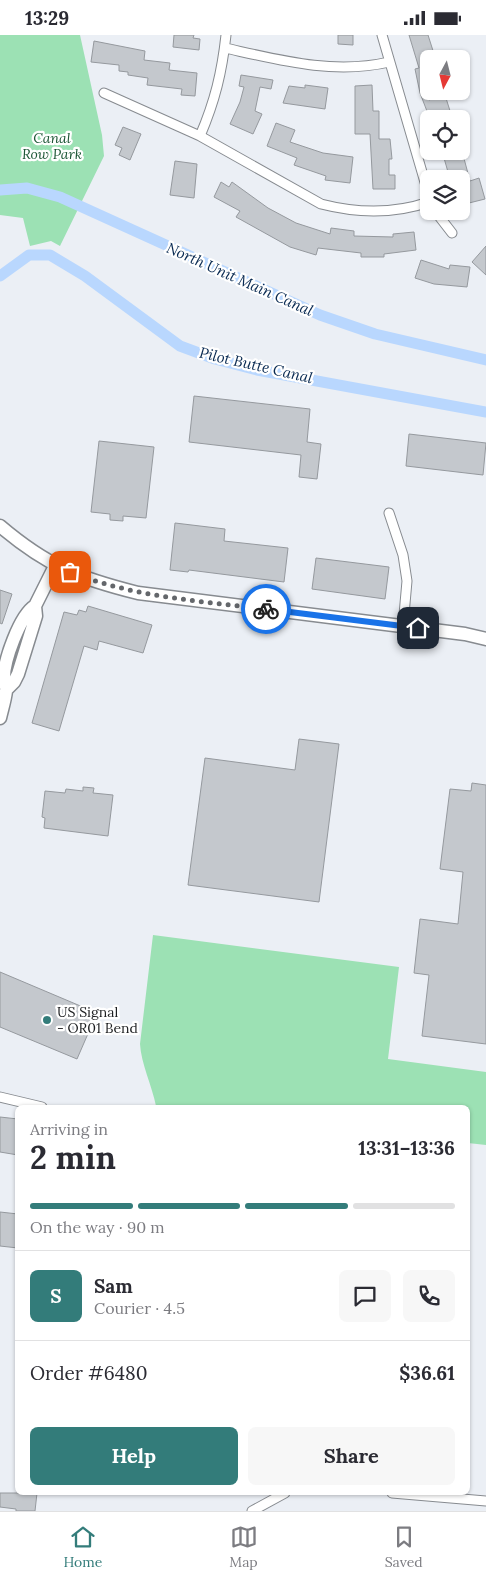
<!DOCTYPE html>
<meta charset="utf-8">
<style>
body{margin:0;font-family:Lora,serif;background:#f7f7f7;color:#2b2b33;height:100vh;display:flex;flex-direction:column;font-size:19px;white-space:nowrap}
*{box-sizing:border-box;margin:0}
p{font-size:16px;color:#7c7c81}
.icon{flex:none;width:28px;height:28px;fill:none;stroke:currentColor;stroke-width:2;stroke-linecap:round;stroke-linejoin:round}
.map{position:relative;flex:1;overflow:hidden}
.drawer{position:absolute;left:15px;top:1070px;width:455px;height:390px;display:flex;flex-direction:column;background:#fff;border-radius:8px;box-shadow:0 1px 4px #0004}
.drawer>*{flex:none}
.needle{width:32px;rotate:187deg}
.fabs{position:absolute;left:420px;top:15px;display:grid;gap:10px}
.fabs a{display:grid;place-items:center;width:50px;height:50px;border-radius:8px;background:#fff;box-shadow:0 1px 4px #0004;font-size:25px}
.pin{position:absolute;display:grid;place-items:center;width:42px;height:42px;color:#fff;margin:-21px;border-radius:10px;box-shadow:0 2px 8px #0006}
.courier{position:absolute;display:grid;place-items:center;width:50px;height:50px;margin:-25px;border:4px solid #1a73e8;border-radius:50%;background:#fff;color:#222;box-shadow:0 1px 6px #0007}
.head em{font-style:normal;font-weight:800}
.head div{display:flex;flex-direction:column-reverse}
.head{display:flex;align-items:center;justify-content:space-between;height:85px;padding:0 15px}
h1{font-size:32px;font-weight:800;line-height:38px}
.bar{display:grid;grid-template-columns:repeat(4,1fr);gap:8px 5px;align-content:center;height:60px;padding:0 15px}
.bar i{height:6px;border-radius:4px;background:#e1e1e2}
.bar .on{background:#337c7a}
.bar p{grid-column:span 4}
.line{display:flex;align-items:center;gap:12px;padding:0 15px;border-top:1px solid #e1e1e2}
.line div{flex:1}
.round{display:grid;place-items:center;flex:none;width:52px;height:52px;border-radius:8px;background:#f7f7f7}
.cta{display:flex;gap:10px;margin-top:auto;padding:10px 15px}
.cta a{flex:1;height:58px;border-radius:8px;background:#337c7a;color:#fff;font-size:20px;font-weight:800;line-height:58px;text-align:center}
.cta a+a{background:#f7f7f7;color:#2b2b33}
.status{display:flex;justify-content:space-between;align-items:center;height:35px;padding:0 25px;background:#fff;direction:ltr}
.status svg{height:14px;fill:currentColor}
.menu{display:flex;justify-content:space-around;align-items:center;height:70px;border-top:1px solid #e1e1e2;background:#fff;font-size:14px;color:#7c7c81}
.menu a{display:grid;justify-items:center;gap:2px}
.menu .on{color:#337c7a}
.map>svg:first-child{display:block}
.green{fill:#9ce1b4}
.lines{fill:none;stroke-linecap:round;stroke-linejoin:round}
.canal{stroke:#b9d7fe;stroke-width:11}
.building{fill:#c4c8cd;stroke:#95999e}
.street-casing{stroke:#878b90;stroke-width:11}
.secondary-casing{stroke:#878b90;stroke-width:15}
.street{stroke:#fff;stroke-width:9}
.secondary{stroke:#fff;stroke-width:12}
.done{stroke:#64676b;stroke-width:5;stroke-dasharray:0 9}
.route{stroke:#1a73e8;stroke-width:6}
.poi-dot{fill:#337c7a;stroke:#fff;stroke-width:2}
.labels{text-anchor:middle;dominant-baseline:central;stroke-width:4.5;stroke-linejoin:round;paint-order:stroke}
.park-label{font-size:14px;font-style:italic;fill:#1c5635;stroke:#fff}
.poi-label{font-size:14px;fill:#1c1e20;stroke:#fff;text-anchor:start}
.water-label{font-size:15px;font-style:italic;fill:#082951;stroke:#fff}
</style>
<div class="status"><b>13:29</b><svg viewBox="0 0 49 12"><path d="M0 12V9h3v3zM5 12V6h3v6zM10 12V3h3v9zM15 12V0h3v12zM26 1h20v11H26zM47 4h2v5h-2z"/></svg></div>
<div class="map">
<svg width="486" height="1476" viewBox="0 0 486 1476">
<rect width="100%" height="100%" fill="#ebeff5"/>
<path class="green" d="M 0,0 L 80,0 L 102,100 L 104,121 L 60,211 L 51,206 L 30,211 L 23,183 L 0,180 Z
M 153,900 L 399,932 L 388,1024 L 486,1037 L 486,1110 L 468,1108 L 468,1072 L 156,1071 C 152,1051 141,1028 140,1009 Z"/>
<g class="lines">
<path class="canal" d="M 0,155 L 27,153 L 60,162 L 320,280 L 375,299 L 486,325
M 0,241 L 29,220 L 50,220 L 85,241 L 180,311 L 215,324 L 257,335 L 486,377"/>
</g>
<path class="building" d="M 174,0 L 194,0 L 193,3 L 200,4 L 199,15 L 173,12 Z
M 338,0 L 353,0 L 353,10 L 338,9 Z
M 409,0 L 428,0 L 435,22 L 429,24 L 429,65 L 445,60 L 451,79 L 430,84 L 420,58 L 415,34 L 419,33 Z
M 94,6 L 145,16 L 144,25 L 170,28 L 169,35 L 197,38 L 195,61 L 181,60 L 182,54 L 147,50 L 148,43 L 128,40 L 128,37 L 119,36 L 119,30 L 91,27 Z
M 241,40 L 273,45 L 271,54 L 260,52 L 255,76 L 262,79 L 253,99 L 230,89 L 240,67 L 244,52 L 239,51 Z
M 305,50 L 328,53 L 325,74 L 283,68 L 289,51 L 305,53 Z
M 372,50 L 373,76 L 379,76 L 379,104 L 390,104 L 392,124 L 389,124 L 389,140 L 395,140 L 395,154 L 373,154 L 370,99 L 355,99 L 355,51 Z
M 276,88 L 295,95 L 290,107 L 323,118 L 353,122 L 350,148 L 325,145 L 326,141 L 294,130 L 297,123 L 267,111 Z
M 123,92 L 141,99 L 130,125 L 119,120 L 122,113 L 115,110 Z
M 442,116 L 462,116 L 470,146 L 479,143 L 485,164 L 461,170 L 461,144 L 450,144 Z
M 175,126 L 197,129 L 194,163 L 170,160 Z
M 221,147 L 229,152 L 232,147 L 268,173 L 296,188 L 330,199 L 331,193 L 354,196 L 354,201 L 393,202 L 393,199 L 414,197 L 416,215 L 384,219 L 384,222 L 361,222 L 361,218 L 318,213 L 316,220 L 290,212 L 236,182 L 240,176 L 214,162 Z
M 486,211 L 486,240 L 472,227 Z
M 421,225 L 449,234 L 450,230 L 470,232 L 467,252 L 434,249 L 415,243 Z
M 194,361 L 310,374 L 307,407 L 321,409 L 317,444 L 299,442 L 301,420 L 189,407 Z
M 409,399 L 486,408 L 483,440 L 406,431 Z
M 99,406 L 154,412 L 146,483 L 123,481 L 123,486 L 110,485 L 110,479 L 91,477 Z
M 175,488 L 225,494 L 224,506 L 288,513 L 284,547 L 189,535 L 188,537 L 170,535 Z
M 316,523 L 389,532 L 385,564 L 312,554 Z
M 0,555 L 12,559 L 2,589 L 0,588 Z
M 88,571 L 152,590 L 143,618 L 99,606 L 97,615 L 84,611 L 59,696 L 32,688 L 64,577 L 77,580 L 79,575 L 86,577 Z
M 299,704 L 339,709 L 319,867 L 188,850 L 205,723 L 295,735 Z
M 472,748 L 486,750 L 486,1009 L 422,1001 L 429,940 L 414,938 L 420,884 L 458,889 L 463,837 L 440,834 L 450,754 L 471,756 Z
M 83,752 L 94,753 L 93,758 L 113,760 L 108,801 L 44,793 L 45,783 L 42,782 L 45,756 L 65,758 L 66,754 L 83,756 Z
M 0,937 L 97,978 L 77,1024 L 0,992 Z
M 0,1082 L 18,1084 L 18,1120 L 0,1117 Z
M 0,1177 L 18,1179 L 18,1213 L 0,1211 Z
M 0,1458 L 37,1458 L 35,1476 L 16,1476 L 16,1474 L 0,1472 Z"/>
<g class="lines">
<g class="street-casing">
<path id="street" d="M 382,0 L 429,161
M 225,13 C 279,25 334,40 389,27
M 104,58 L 200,101 L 321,169 C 356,178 394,179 429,167
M 200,101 C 215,66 222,37 226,0
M 435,176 L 452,198
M 389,478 L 403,520 L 407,546 L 403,591
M 0,1062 L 42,1072
M 392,1458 L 486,1466
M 252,1476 L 285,1458"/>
</g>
<g class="secondary-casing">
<path id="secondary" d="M 0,491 C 47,531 78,543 138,558 L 465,599 L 486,604
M 7,654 L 14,647 L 18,639 L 36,581 L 35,571 L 55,531
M 0,683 C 2,674 5,665 6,656 C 7,652 5,649 4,645 C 3,627 20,580 35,571"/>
</g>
<use href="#street" class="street"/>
<use href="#secondary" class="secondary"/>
</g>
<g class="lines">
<path class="done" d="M 70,537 C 133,562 199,566 266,574"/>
<path class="route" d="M 266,574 L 418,593"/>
</g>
<circle class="poi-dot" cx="47" cy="985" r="5"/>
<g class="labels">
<g class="park-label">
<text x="52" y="103">Canal<tspan x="52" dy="16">Row Park</tspan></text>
</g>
<g class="poi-label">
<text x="57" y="977">US Signal<tspan x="57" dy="16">- OR01 Bend</tspan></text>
</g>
<g class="water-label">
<text transform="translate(240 244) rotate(24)">North Unit Main Canal</text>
<text transform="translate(256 330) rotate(13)">Pilot Butte Canal</text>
</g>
</g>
</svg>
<div class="fabs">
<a><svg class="needle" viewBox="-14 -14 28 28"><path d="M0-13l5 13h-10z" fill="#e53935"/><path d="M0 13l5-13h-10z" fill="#7c7c81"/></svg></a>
<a><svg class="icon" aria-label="locate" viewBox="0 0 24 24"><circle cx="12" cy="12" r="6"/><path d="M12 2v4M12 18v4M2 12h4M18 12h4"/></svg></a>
<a><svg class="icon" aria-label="layers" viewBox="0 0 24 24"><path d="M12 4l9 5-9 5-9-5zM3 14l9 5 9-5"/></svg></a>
</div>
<div class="pin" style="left:70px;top:537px;background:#ea580c"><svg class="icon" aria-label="bag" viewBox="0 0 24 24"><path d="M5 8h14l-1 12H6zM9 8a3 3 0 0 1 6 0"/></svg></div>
<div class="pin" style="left:418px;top:593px;background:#1f2937"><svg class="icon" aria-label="home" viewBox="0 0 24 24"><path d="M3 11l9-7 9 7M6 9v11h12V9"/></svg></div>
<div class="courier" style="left:266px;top:574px"><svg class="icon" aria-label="bike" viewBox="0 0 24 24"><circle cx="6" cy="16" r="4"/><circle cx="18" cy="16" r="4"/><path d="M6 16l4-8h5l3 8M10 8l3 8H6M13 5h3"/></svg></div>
<section class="drawer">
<div class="head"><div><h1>2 min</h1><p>Arriving in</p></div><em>13:31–13:36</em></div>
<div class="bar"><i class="on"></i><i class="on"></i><i class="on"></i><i></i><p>On the way · 90 m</p></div>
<div class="line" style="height:90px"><b class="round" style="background:#337c7a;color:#fff">S</b><div><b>Sam</b><p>Courier · 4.5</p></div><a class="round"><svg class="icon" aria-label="chat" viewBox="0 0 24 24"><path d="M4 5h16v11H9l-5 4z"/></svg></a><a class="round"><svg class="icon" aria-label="phone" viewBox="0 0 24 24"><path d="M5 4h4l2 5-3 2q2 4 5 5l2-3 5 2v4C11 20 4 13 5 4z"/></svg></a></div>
<div class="line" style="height:65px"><div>Order #6480</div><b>$36.61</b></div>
<div class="cta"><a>Help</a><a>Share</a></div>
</section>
</div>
<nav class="menu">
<a class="on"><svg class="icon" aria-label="home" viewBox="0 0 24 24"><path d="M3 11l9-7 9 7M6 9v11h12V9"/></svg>Home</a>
<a><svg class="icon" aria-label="map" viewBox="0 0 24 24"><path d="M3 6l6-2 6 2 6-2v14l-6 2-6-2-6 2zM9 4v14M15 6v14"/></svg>Map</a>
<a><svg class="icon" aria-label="saved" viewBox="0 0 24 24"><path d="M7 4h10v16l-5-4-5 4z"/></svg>Saved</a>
</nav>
